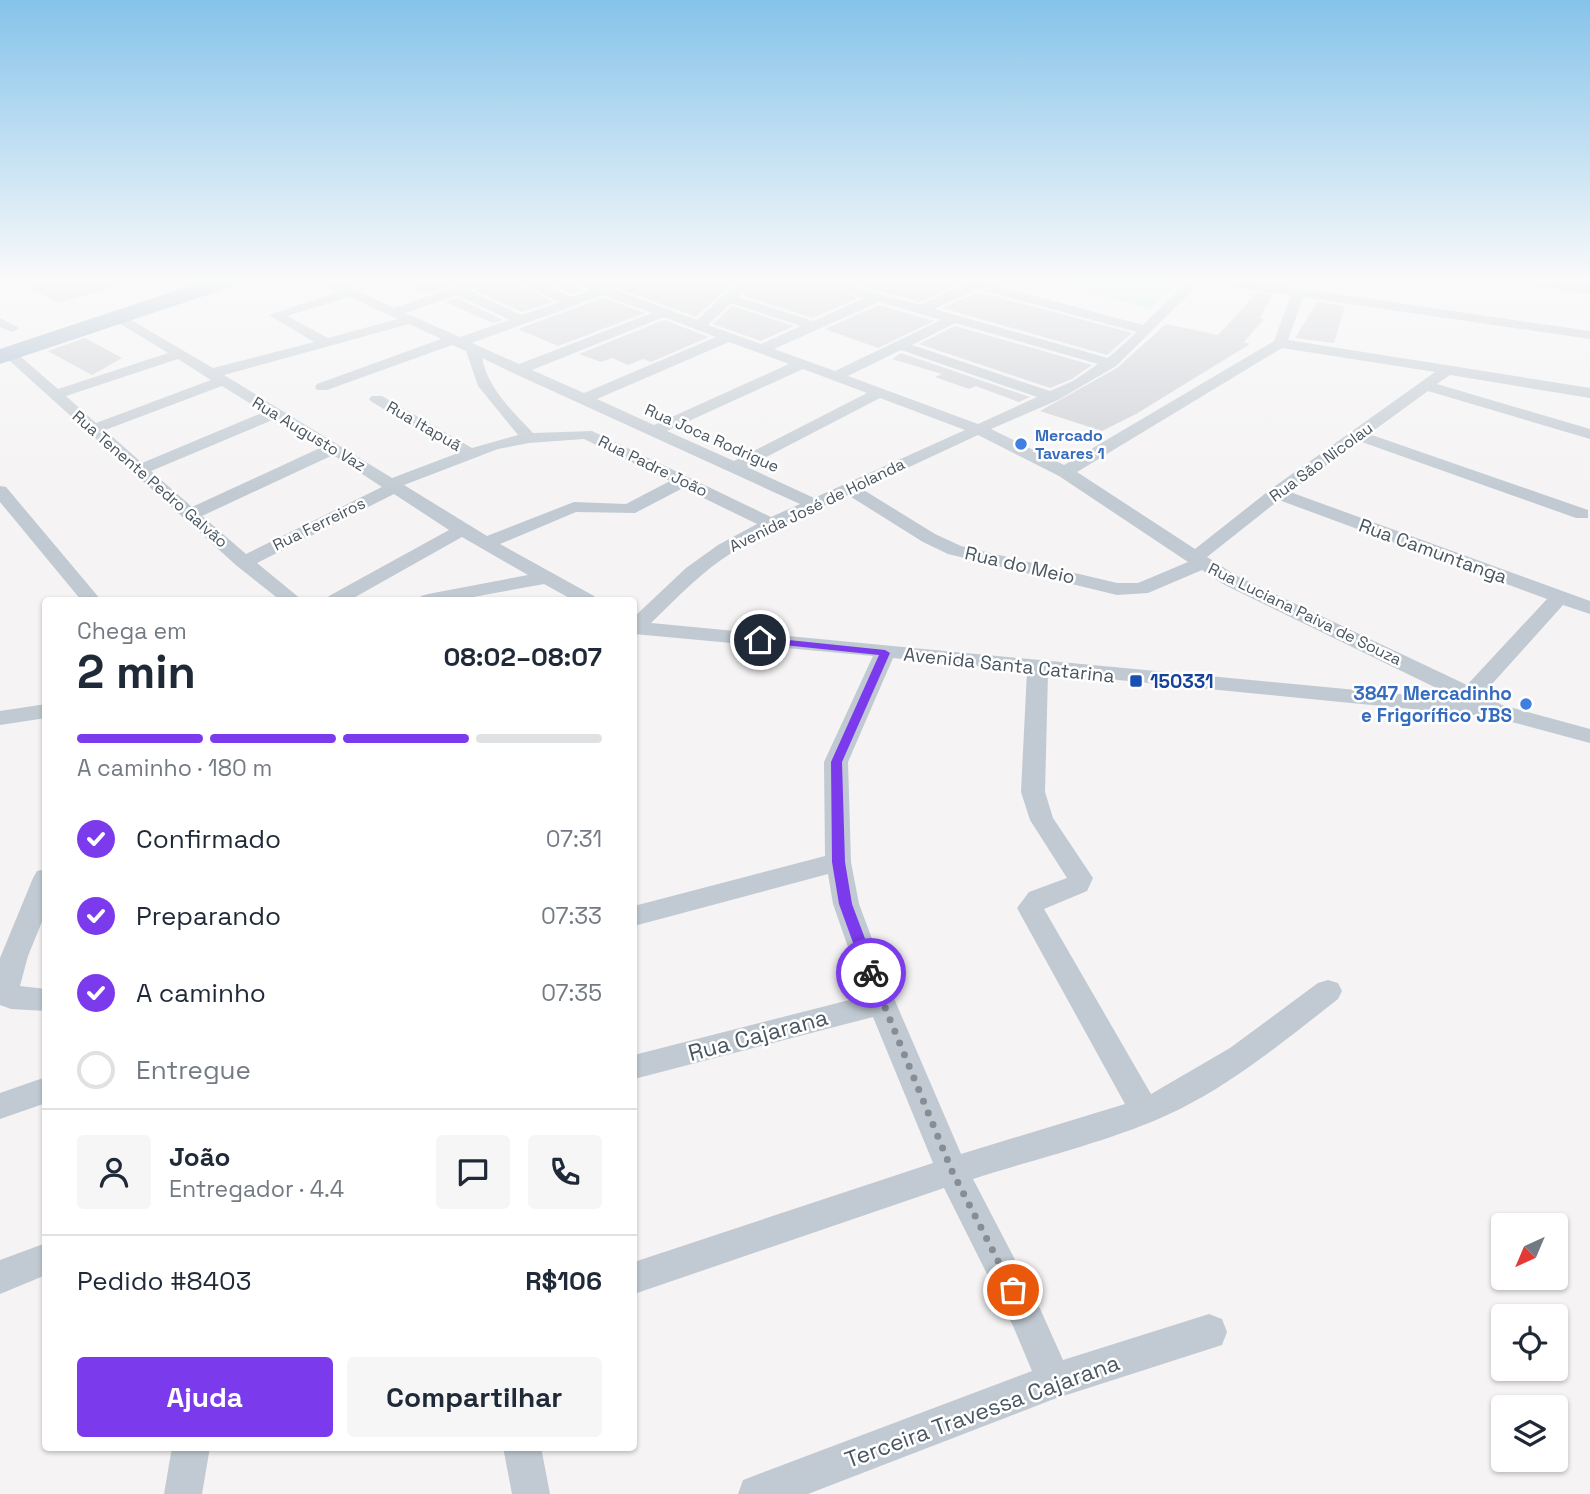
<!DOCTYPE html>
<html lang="pt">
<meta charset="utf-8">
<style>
body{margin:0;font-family:"Space Grotesk",sans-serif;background:#f6f6f7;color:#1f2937;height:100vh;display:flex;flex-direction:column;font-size:26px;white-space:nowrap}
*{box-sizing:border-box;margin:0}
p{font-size:23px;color:#747a83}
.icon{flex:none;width:38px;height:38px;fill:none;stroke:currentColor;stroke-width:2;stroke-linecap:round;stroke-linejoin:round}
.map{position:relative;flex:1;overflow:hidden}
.side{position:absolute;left:42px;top:597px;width:595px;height:854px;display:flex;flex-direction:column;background:#fff;border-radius:7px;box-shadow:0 2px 5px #0004}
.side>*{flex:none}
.needle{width:46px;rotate:224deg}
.tools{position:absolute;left:1491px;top:1213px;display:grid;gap:14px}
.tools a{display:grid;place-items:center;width:77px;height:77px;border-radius:7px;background:#fff;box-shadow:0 2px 5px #0004;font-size:35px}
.pin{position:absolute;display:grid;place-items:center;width:60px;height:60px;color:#fff;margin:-30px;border:4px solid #fff;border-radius:50%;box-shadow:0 2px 7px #0007}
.courier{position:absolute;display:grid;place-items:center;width:70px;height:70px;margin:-35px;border:5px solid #7c3aed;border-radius:50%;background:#fff;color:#222;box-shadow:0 2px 9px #0007}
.headline em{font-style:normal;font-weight:700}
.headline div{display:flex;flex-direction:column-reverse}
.headline{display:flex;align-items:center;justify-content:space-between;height:119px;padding:0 35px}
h1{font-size:46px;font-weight:700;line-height:52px}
.bar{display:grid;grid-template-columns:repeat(4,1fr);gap:10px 7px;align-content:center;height:84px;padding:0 35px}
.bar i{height:9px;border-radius:5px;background:#e0e1e3}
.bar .active{background:#7c3aed}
.bar p{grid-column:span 4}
.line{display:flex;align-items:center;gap:18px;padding:0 35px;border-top:2px solid #e0e1e3}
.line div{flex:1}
.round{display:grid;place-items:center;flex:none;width:74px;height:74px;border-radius:7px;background:#f6f6f7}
ol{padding:0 35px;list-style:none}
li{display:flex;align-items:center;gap:21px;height:77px}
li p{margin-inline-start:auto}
li .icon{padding:7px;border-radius:50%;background:#7c3aed;color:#fff;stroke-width:4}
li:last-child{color:#747a83}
li i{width:38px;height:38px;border:4px solid #e0e1e3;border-radius:50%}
.cta{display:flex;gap:14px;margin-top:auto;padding:14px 35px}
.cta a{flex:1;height:80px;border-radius:7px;background:#7c3aed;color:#fff;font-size:28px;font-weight:700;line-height:80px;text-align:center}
.cta a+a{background:#f6f6f7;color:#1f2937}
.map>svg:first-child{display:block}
.green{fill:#c3f1d5}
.building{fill:#cdcfd5}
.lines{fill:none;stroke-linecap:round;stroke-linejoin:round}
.minor{fill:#c1cad2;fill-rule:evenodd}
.trunk{fill:#9fb4c9;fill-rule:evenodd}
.route{fill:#7c3aed}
.done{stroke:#868d94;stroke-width:7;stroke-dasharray:0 12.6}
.shop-dot{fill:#3f7fe0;stroke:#fff;stroke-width:2.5}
.transit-dot{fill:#1a4fb4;stroke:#fff;stroke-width:2.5}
.labels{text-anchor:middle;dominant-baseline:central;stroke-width:5;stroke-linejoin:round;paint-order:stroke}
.far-street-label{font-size:16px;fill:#4a5661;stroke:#fff}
.far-shop-label{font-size:16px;font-weight:bold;fill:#366cbe;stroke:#fff;text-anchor:start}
.street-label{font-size:19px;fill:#4a5661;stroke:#fff}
.transit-label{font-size:19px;font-weight:bold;fill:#164399;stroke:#fff;text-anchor:start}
.shop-label{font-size:19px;font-weight:bold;fill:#366cbe;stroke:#fff;text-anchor:end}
.near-street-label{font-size:23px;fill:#4a5661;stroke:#fff}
</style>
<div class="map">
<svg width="1590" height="1494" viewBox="0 0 1590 1494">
<rect width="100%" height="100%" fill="#f5f3f3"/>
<path class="green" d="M 1051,282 L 1179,282 L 1149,308 Z"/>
<path class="building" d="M 19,282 L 113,282 L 114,287 L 60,303 Z
M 403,282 L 461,282 L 427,294 Z
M 492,282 L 516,282 L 553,302 L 522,312 L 476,291 Z
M 545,282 L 573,282 L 584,290 L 572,294 Z
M 603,282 L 734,282 L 696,317 L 615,287 L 612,283 Z
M 754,282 L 814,282 L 858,298 L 813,318 L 743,296 Z
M 848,282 L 957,282 L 959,284 L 920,302 Z
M 978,292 L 1132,333 L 1107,355 L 942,308 Z
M 1257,293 L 1272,295 L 1260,318 L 1264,319 L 1244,342 L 1250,344 L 1136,414 L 1102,431 L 1040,411 L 1117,368 L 1166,324 L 1218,335 Z
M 457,298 L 503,320 L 493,323 L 445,302 Z
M 603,298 L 645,313 L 558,346 L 518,329 Z
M 1317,302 L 1345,306 L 1334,343 L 1295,338 Z
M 879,305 L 934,321 L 878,348 L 825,329 Z
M 732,306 L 794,326 L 761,341 L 713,324 Z
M 664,320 L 709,337 L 651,362 L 643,359 L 628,365 L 612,358 L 601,362 L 579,354 Z
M 955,326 L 1092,365 L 1072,379 L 1050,388 L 919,344 Z
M 85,338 L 122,358 L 92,375 L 48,351 Z
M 901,353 L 1030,397 L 1019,402 L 976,386 L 969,389 L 935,377 L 942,374 L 892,359 Z"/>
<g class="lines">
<path class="minor" d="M 321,282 L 338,282 L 394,308 L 470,282 L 490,282 L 469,291 L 522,315 L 560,302 L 519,282 L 537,282 L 572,297 L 591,290 L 575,282 L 612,286 L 613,289 L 697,320 L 738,282 L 752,282 L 738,297 L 813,321 L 865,298 L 816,282 L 837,282 L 920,305 L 964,285 L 960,282 L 982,282 L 1143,325 L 1187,282 L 1201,282 L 1116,366 L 1058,400 L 991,429 L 1064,465 L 1274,341 L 1291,295 L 1225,286 L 1219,282 L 1254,282 L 1590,331 L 1590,339 L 1303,297 L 1288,340 L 1590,388 L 1590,398 L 1450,375 L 1437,384 L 1590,429 L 1590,439 L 1428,391 L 1369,434 L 1588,510 L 1588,518 L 1576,518 L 1359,441 L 1290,492 L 1590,601 L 1590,614 L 1563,605 L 1483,694 L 1502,705 L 1590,729 L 1590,743 L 1493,717 L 1048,673 L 1045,792 L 1053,818 L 1093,878 L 1087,891 L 1044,909 L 1151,1094 L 1230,1048 L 1318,983 L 1328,980 L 1338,983 L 1342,991 L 1338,999 C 1288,1038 1238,1080 1180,1109 C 1120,1139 1038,1158 973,1179 L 1037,1302 L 1063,1360 L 1209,1314 L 1222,1319 L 1227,1332 L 1222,1345 L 1054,1399 L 808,1494 L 738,1494 L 743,1480 L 1032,1371 L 1013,1326 L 944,1188 L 634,1294 L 634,1262 L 933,1163 L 873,1017 L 634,1079 L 634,1055 L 865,996 L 833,904 L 828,874 L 634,926 L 634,906 L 825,856 L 824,762 L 873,656 L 634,634 L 634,617 L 686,568 L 718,545 L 757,524 L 683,488 L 635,513 L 576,512 L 500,544 L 594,596 L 597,600 L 573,600 L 544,584 L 457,600 L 418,600 L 421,596 L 428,594 L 528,575 L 462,537 L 350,600 L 326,600 L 329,596 L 449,530 L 394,494 L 257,563 L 302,600 L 280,600 L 237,566 L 2,354 L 4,351 L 14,351 L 58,389 L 168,353 L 114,320 L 112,317 L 119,313 L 213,368 L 314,342 L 269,315 L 338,292 ZM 978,289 L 1137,332 L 1108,358 L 934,309 ZM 457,295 L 510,320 L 460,337 L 405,313 ZM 603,295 L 652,313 L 519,364 L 472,343 ZM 349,297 L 398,319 L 328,338 L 287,316 ZM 879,302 L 941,320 L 835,371 L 774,349 ZM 731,303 L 801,326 L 761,344 L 708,325 ZM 664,317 L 716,337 L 584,393 L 532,370 ZM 955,323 L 1098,364 L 1073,381 L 1050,391 L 912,345 ZM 409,324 L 441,339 L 317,384 L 315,387 L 317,390 L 327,390 L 452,345 L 466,351 L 478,386 L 518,435 L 472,448 L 382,396 L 372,396 L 369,399 L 372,402 L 458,453 L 392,478 L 224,375 ZM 729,342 L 789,364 L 654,425 L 597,399 ZM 1282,348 L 1435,372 L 1271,489 L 1195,549 L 1077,472 ZM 901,350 L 1037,397 L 978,424 L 848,376 ZM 482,358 L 513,373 L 800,504 L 771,517 L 592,431 L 533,433 C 512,411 488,388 482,358 ZM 178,359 L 211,380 L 96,423 L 66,396 ZM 803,369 L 867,393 L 734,461 L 667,431 ZM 222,386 L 264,412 L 142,463 L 105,430 ZM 880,398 L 965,430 L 814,498 L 747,467 ZM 275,419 L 322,447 L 192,507 L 151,471 ZM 978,435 L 1059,476 L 1188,562 L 1138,583 L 1117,583 L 961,546 L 935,534 L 862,489 ZM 584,439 L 670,481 L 626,504 L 574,502 L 487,536 L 404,485 L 498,449 L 529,443 ZM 333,455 L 382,487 L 246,554 L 202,516 ZM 848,495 L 923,542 L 948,554 L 1117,595 L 1148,593 L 1202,570 L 1223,584 L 1461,700 L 651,623 C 677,598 702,571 733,552 C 769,530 809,513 848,495 ZM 1279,500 L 1547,599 L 1467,685 L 1237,576 L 1207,557 ZM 893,658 L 1027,671 L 1021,792 L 1030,820 L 1067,878 L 1029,892 L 1017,908 L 1125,1104 L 961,1154 L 896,1003 L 859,904 L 851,862 L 848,762 Z
M 1526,282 L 1562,282 L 1590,286 L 1590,294 L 1532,286 Z
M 0,318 L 19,328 L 12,332 L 0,327 Z
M 0,486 L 6,487 L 101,600 L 81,600 L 0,502 Z
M 46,704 L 46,718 L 0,725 L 0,711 Z
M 46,869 L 46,912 L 28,956 L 20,986 L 46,989 L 46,1011 L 11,1009 L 0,1005 L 0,958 L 33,878 L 37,871 Z
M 46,1077 L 46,1103 L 0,1119 L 0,1093 Z
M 46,1243 L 46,1275 L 0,1294 L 0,1260 Z
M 172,1447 L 210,1447 L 202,1494 L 164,1494 Z
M 503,1447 L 541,1447 L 550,1494 L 512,1494 Z"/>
<path class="trunk" d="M 201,282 L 233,282 L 231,287 L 0,364 L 0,349 Z"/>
</g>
<linearGradient id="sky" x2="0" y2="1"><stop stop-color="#85c3ea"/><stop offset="0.57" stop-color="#fafafa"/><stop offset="1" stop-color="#fafafa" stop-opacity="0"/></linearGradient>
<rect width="1590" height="492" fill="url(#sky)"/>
<path class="route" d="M 760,637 L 885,650 L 890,653 L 842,762 L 845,862 L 852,904 L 878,973 L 876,976 L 871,978 L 864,973 L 839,904 L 832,862 L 831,762 L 879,655 L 756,642 L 754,640 Z"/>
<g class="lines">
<path class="done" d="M 871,973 L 952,1171 L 1013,1290"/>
</g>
<g class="shop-dot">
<circle cx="1021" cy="444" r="7"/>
<circle cx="1526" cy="704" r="7"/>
</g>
<rect class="transit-dot" x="1129" y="674" width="14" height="14" rx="3.5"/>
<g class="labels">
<g class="far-street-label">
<text transform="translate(424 426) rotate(30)">Rua Itapuã</text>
<text transform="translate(309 434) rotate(31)">Rua Augusto Vaz</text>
<text transform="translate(712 438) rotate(24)">Rua Joca Rodrigue</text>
<text transform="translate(1321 462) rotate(-36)">Rua São Nicolau</text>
<text transform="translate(653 466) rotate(26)">Rua Padre João</text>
<text transform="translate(150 479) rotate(41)">Rua Tenente Pedro Galvão</text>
<text transform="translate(817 505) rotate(-26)">Avenida José de Holanda</text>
<text transform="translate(319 524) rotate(-26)">Rua Ferreiros</text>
<text transform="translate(1305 614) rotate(26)">Rua Luciana Paiva de Souza</text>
</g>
<g class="far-shop-label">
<text x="1035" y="435">Mercado<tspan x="1035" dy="18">Tavares 1</tspan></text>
</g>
<g class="street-label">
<text transform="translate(1433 551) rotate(20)">Rua Camuntanga</text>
<text transform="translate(1020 565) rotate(13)">Rua do Meio</text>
<text transform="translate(1009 665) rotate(6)">Avenida Santa Catarina</text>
</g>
<g class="transit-label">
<text x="1150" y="681">150331</text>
</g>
<g class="shop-label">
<text x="1512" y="693">3847 Mercadinho<tspan x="1512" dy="22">e Frigorífico JBS</tspan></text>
</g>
<g class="near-street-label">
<text transform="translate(758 1035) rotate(-15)">Rua Cajarana</text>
<text transform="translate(982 1411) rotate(-20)">Terceira Travessa Cajarana</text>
</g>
</g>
</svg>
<div class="tools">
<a><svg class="needle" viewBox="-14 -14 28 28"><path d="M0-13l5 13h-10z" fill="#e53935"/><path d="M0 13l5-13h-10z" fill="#747a83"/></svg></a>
<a><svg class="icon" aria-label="locate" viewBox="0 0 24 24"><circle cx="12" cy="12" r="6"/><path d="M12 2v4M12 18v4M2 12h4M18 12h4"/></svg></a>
<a><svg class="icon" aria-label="layers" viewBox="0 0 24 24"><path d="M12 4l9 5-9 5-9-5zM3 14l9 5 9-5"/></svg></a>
</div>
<div class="pin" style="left:1013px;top:1290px;background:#ea580c"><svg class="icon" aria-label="bag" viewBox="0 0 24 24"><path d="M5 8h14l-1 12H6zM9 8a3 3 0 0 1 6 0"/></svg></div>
<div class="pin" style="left:760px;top:640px;background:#1f2937"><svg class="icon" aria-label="home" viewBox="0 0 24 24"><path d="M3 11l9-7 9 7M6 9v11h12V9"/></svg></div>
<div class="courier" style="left:871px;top:973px"><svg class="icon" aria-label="bike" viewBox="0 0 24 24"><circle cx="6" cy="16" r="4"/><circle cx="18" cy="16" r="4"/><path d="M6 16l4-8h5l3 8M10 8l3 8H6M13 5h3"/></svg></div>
<section class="side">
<div class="headline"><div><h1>2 min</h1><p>Chega em</p></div><em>08:02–08:07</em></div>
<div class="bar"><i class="active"></i><i class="active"></i><i class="active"></i><i></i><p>A caminho · 180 m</p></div>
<ol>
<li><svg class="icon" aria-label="check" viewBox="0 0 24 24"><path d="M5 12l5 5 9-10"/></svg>Confirmado<p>07:31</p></li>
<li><svg class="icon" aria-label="check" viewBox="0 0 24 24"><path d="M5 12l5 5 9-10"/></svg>Preparando<p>07:33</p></li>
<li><svg class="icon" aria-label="check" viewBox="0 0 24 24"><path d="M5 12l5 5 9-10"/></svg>A caminho<p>07:35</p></li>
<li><i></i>Entregue</li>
</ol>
<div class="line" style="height:126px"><a class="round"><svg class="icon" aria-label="person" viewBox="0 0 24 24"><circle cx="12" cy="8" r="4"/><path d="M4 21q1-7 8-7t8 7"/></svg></a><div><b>João</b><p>Entregador · 4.4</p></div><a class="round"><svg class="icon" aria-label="chat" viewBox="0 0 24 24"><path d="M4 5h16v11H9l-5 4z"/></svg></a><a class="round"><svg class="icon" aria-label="phone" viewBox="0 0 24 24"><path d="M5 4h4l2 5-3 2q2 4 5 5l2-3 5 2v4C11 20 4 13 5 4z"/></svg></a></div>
<div class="line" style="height:91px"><div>Pedido #8403</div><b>R$106</b></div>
<div class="cta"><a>Ajuda</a><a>Compartilhar</a></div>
</section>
</div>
